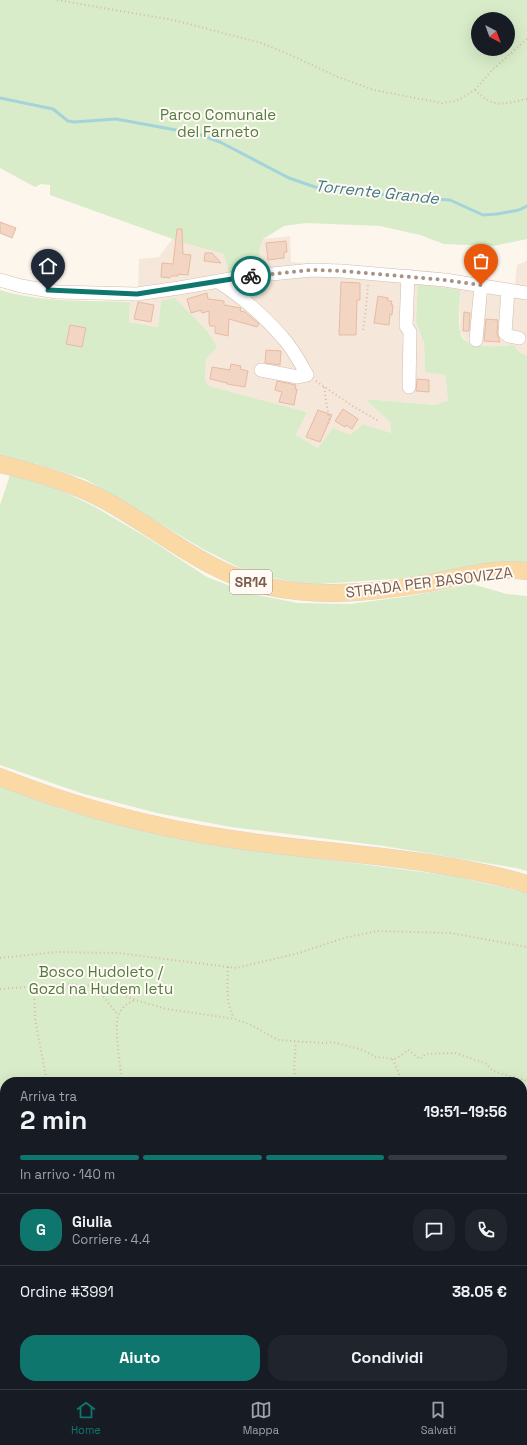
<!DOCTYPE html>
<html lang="it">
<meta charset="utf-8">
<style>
body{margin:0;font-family:"Space Grotesk",sans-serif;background:#20242c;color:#f1f3f6;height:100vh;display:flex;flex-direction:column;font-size:15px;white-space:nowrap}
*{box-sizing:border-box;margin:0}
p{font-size:13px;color:#9ea1a6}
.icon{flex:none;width:22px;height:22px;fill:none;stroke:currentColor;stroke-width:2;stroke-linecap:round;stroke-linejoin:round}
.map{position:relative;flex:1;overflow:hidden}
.panel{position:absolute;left:0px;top:1077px;width:527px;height:312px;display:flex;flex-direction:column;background:#171b24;border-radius:16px 16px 0 0;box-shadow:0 4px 16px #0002}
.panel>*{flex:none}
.needle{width:26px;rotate:139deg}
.controls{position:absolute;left:471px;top:12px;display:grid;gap:8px}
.controls a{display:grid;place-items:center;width:44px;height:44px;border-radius:50%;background:#171b24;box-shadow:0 4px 16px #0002;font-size:20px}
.pin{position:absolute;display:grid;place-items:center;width:34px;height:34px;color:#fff;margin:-41px -17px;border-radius:50% 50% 50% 0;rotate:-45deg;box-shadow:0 0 4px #0007}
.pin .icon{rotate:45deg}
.courier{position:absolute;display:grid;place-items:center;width:40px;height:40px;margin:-20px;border:3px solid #0f766e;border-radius:50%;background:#fff;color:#222;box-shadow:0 1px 5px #0007}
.summary em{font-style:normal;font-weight:700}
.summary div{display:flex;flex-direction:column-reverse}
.summary{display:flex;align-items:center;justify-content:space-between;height:68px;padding:0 20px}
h1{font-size:26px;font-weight:700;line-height:30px}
.bar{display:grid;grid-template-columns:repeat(4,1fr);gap:6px 4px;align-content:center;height:48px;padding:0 20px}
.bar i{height:5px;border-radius:3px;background:#363941}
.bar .current{background:#0f766e}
.bar p{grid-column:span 4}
.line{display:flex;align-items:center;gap:10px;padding:0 20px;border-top:1px solid #363941}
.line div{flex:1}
.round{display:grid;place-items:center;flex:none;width:42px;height:42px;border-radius:16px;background:#20242c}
.action{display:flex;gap:8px;margin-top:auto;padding:8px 20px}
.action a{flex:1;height:46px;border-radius:16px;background:#0f766e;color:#fff;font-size:16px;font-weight:700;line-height:46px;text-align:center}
.action a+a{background:#20242c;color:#f1f3f6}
.menu{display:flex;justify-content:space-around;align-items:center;height:56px;border-top:1px solid #363941;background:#171b24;font-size:11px;color:#9ea1a6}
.menu a{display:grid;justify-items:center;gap:2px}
.menu .current{color:#0f766e}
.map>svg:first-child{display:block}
.residential{fill:#f5e8da}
.green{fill:#d8ecc9;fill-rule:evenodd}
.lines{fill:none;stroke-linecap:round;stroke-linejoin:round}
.stream{stroke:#a5d3da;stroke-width:3}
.building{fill:#f3d5c3;stroke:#e6bba3}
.minor-casing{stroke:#d1beb0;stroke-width:14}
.major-casing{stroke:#dad1cd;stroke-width:18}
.path{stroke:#d9b8a5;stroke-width:2;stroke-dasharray:1 3;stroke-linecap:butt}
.minor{stroke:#fff;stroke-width:13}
.major{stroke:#fbd9a5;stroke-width:17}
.done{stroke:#a89285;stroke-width:4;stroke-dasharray:0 7.2}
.route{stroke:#0f766e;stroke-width:5}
.labels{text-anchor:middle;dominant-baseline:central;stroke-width:4;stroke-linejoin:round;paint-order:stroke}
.shield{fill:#fffaf3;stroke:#a28b7f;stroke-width:1}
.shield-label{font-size:14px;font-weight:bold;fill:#7a5c4d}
.park-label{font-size:15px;fill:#537a41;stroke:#fffaf3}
.street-label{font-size:15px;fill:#7a5c4d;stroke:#fffaf3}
.water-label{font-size:16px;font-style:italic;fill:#437c86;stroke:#fffaf3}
</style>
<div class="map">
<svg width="527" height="1389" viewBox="0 0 527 1389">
<rect width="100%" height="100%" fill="#fdf6ec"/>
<path class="residential" d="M 290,236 L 291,262 L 430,271 L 515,284 L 517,265 L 527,261 L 527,355 L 520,353 L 514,345 L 480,347 L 467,342 L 460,333 L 460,290 L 416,322 L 424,343 L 425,371 L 445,375 L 448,400 L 437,405 L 365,399 L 390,422 L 391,433 L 363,424 L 350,435 L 318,448 L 296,435 L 307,412 L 209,386 L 205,380 L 206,359 L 161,301 L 158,327 L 129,322 L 130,302 L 138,288 L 139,259 L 159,257 L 173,238 L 184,243 L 224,254 L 229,273 L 259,253 L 263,239 Z"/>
<path class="green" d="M 0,0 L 527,0 L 527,239 L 493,246 L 444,244 L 420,235 L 380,226 L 306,223 L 284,226 L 263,239 L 259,253 L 261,267 L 229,274 L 224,254 L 184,243 L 50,195 L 50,185 L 41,184 L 35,187 L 0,168 ZM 478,19 L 508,19 L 508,49 L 478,49 Z
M 418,284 L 460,290 C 460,303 458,319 460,332 C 464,352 500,345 514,345 L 520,353 L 527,355 L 527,564 L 421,577 L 305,585 L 246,571 L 203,549 L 85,479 L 37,464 L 0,456 L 0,290 C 42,303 87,300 130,302 L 129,322 L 158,327 L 161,301 L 175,298 L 207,331 L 217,347 L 206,359 L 205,380 L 209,386 L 307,412 L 296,435 L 318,448 L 333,428 L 350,435 L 363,424 L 391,433 L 390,422 L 365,399 L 436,405 L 448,400 L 445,375 L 425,372 L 424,343 L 416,322 Z
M 10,475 L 56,488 L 95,507 L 146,537 L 207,577 L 251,594 L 298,603 L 350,604 L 410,596 L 472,584 L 507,594 L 527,596 L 527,871 L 516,868 L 384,846 L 231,827 L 157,813 L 84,794 L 0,765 L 0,505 Z
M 0,785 L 64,810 L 117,824 L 283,854 L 454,876 L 527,893 L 527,1389 L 0,1389 ZM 5,1082 L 522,1082 L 522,1384 L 5,1384 Z"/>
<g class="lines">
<path class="stream" d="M 0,98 L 53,109 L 68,121 L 74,122 L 116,119 L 198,134 L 220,142 L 289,178 L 315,187 L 416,198 L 450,200 L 483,215 L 497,214 L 519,210 L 527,206"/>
</g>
<path class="building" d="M 0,222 L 16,228 L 12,238 L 0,233 Z
M 177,229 L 182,229 L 183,254 L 191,255 L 188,275 L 178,274 L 178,276 L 171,276 L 170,278 L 161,277 L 162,263 L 173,264 Z
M 286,241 L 287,252 L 284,252 L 284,258 L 268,260 L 266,243 Z
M 205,253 L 212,253 L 221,263 L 204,261 Z
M 341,282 L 360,283 L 360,300 L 357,300 L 356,335 L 339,335 Z
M 207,293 L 208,299 L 224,301 L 224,305 L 241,308 L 240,311 L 245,312 L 259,324 L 257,327 L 229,319 L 228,336 L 215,333 L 215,326 L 210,326 L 209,323 L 209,311 L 202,313 L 201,310 L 191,313 L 187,299 Z
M 378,296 L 388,298 L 388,301 L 392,301 L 391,305 L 393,305 L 392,315 L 390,314 L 389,325 L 374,323 Z
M 138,302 L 154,305 L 151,322 L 134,319 Z
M 464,312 L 470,313 L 469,331 L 463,331 Z
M 486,319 L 498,320 L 497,333 L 500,342 L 484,341 Z
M 70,325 L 86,328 L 82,347 L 66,344 Z
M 266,350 L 281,351 L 280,365 L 265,363 Z
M 231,364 L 241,366 L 240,369 L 248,371 L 245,387 L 227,384 L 227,383 L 210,379 L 212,367 L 230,370 Z
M 417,379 L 429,380 L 429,392 L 416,391 Z
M 277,381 L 296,385 L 295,389 L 297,389 L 294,405 L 279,402 L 282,392 L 275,390 Z
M 343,409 L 358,419 L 352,429 L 346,425 L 345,427 L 335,421 Z
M 318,410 L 332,415 L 320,442 L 306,437 Z"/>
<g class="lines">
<g class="minor-casing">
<path id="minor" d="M 408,276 L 406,326 L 410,332 L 409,387
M 0,280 L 21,286 L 56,292 L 137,294 L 179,288 L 242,277 L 312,270 L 342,271 L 445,280 L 527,293
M 217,281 C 241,296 264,316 283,338 C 293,349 300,362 307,375 L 298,377 L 261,370
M 508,290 L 505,333 L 509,336 L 519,338
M 476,340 L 481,285"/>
</g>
<g class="major-casing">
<path id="major" d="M 0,464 C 38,473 73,483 108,502 C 162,532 208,574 270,587 C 322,598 377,592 429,583 C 461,577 494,567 527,571
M 0,777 C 75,807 151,827 231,839 C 329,854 431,856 527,884"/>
</g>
<path class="path" d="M 57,0 L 173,20 L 258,42 L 286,53 L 338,77 L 374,90 L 442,103 L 456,101 L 475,90 C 494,109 503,104 527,99
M 475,90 L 492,70 L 527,39
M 363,330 L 366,309 L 368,284
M 316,381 L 351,405 L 380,422
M 324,387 L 329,419 L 328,425
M 0,958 L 56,952 L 118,953 L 236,968 L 299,953 L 344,938 L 377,931 L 451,933 L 527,947
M 228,967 C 227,983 226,1004 234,1018
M 34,987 L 35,1019 L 47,1082
M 96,987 L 118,1015
M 0,989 L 66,984 L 95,986 L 113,990 L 135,1000 L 167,1009 L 235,1019 L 251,1025 L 278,1040 L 322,1043 L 332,1042 L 363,1050 L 377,1058 C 383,1056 387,1059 393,1059 C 399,1058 404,1053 408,1050 L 420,1059 L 426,1054 L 455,1053 L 487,1064 L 493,1071 L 527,1081
M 393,1059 L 402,1082
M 122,1082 C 121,1069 113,1024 119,1014 C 122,1007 128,1003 135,1000
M 296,1082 L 294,1068 L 296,1042
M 522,1200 L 527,1202
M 0,1249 L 5,1248
M 0,1360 L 5,1360
M 193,1384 L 195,1389
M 396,1384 L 402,1389
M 81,1389 L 84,1384
M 345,1389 L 348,1384
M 445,1389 L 447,1384"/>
<use href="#minor" class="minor"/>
<use href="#major" class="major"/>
</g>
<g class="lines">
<path class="done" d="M 251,276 L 312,270 L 342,271 L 445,280 L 481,285"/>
<path class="route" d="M 48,290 L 137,294 L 251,276"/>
</g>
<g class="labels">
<rect class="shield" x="230" y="570" width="42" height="24" rx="3"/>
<g class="shield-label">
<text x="251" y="582">SR14</text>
</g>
<g class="park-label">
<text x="218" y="114">Parco Comunale<tspan x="218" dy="17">del Farneto</tspan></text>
<text x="101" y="971">Bosco Hudoleto /<tspan x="101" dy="17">Gozd na Hudem letu</tspan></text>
</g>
<g class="street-label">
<text transform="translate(429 582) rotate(-7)">STRADA PER BASOVIZZA</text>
</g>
<g class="water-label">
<text transform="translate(377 192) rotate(6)">Torrente Grande</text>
</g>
</g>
</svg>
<div class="controls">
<a><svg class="needle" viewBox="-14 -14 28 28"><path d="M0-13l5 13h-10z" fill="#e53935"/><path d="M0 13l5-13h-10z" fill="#9ea1a6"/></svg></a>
</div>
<div class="pin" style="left:481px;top:285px;background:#ea580c"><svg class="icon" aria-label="bag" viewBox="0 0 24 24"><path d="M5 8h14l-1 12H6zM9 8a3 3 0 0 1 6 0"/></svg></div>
<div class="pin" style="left:48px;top:290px;background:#1f2937"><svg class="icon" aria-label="home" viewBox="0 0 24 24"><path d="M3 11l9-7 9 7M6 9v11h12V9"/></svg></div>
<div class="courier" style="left:251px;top:276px"><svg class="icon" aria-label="bike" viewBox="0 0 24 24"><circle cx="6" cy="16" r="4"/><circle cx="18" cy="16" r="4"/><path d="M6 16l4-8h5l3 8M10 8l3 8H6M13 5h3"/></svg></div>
<section class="panel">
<div class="summary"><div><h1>2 min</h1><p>Arriva tra</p></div><em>19:51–19:56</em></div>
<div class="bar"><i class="current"></i><i class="current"></i><i class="current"></i><i></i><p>In arrivo · 140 m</p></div>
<div class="line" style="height:72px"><b class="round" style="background:#0f766e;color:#fff">G</b><div><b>Giulia</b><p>Corriere · 4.4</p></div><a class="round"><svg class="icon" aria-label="chat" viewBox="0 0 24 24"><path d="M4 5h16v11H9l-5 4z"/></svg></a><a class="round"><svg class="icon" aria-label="phone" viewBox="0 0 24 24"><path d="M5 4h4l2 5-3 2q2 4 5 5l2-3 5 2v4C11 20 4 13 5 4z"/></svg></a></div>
<div class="line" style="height:52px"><div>Ordine #3991</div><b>38.05 €</b></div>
<div class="action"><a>Aiuto</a><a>Condividi</a></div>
</section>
</div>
<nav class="menu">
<a class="current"><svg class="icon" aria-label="home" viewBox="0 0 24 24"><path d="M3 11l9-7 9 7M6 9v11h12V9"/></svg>Home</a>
<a><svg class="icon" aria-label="map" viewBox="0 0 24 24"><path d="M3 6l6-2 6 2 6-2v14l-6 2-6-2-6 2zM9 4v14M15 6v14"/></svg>Mappa</a>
<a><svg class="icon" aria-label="saved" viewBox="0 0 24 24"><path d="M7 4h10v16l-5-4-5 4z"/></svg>Salvati</a>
</nav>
